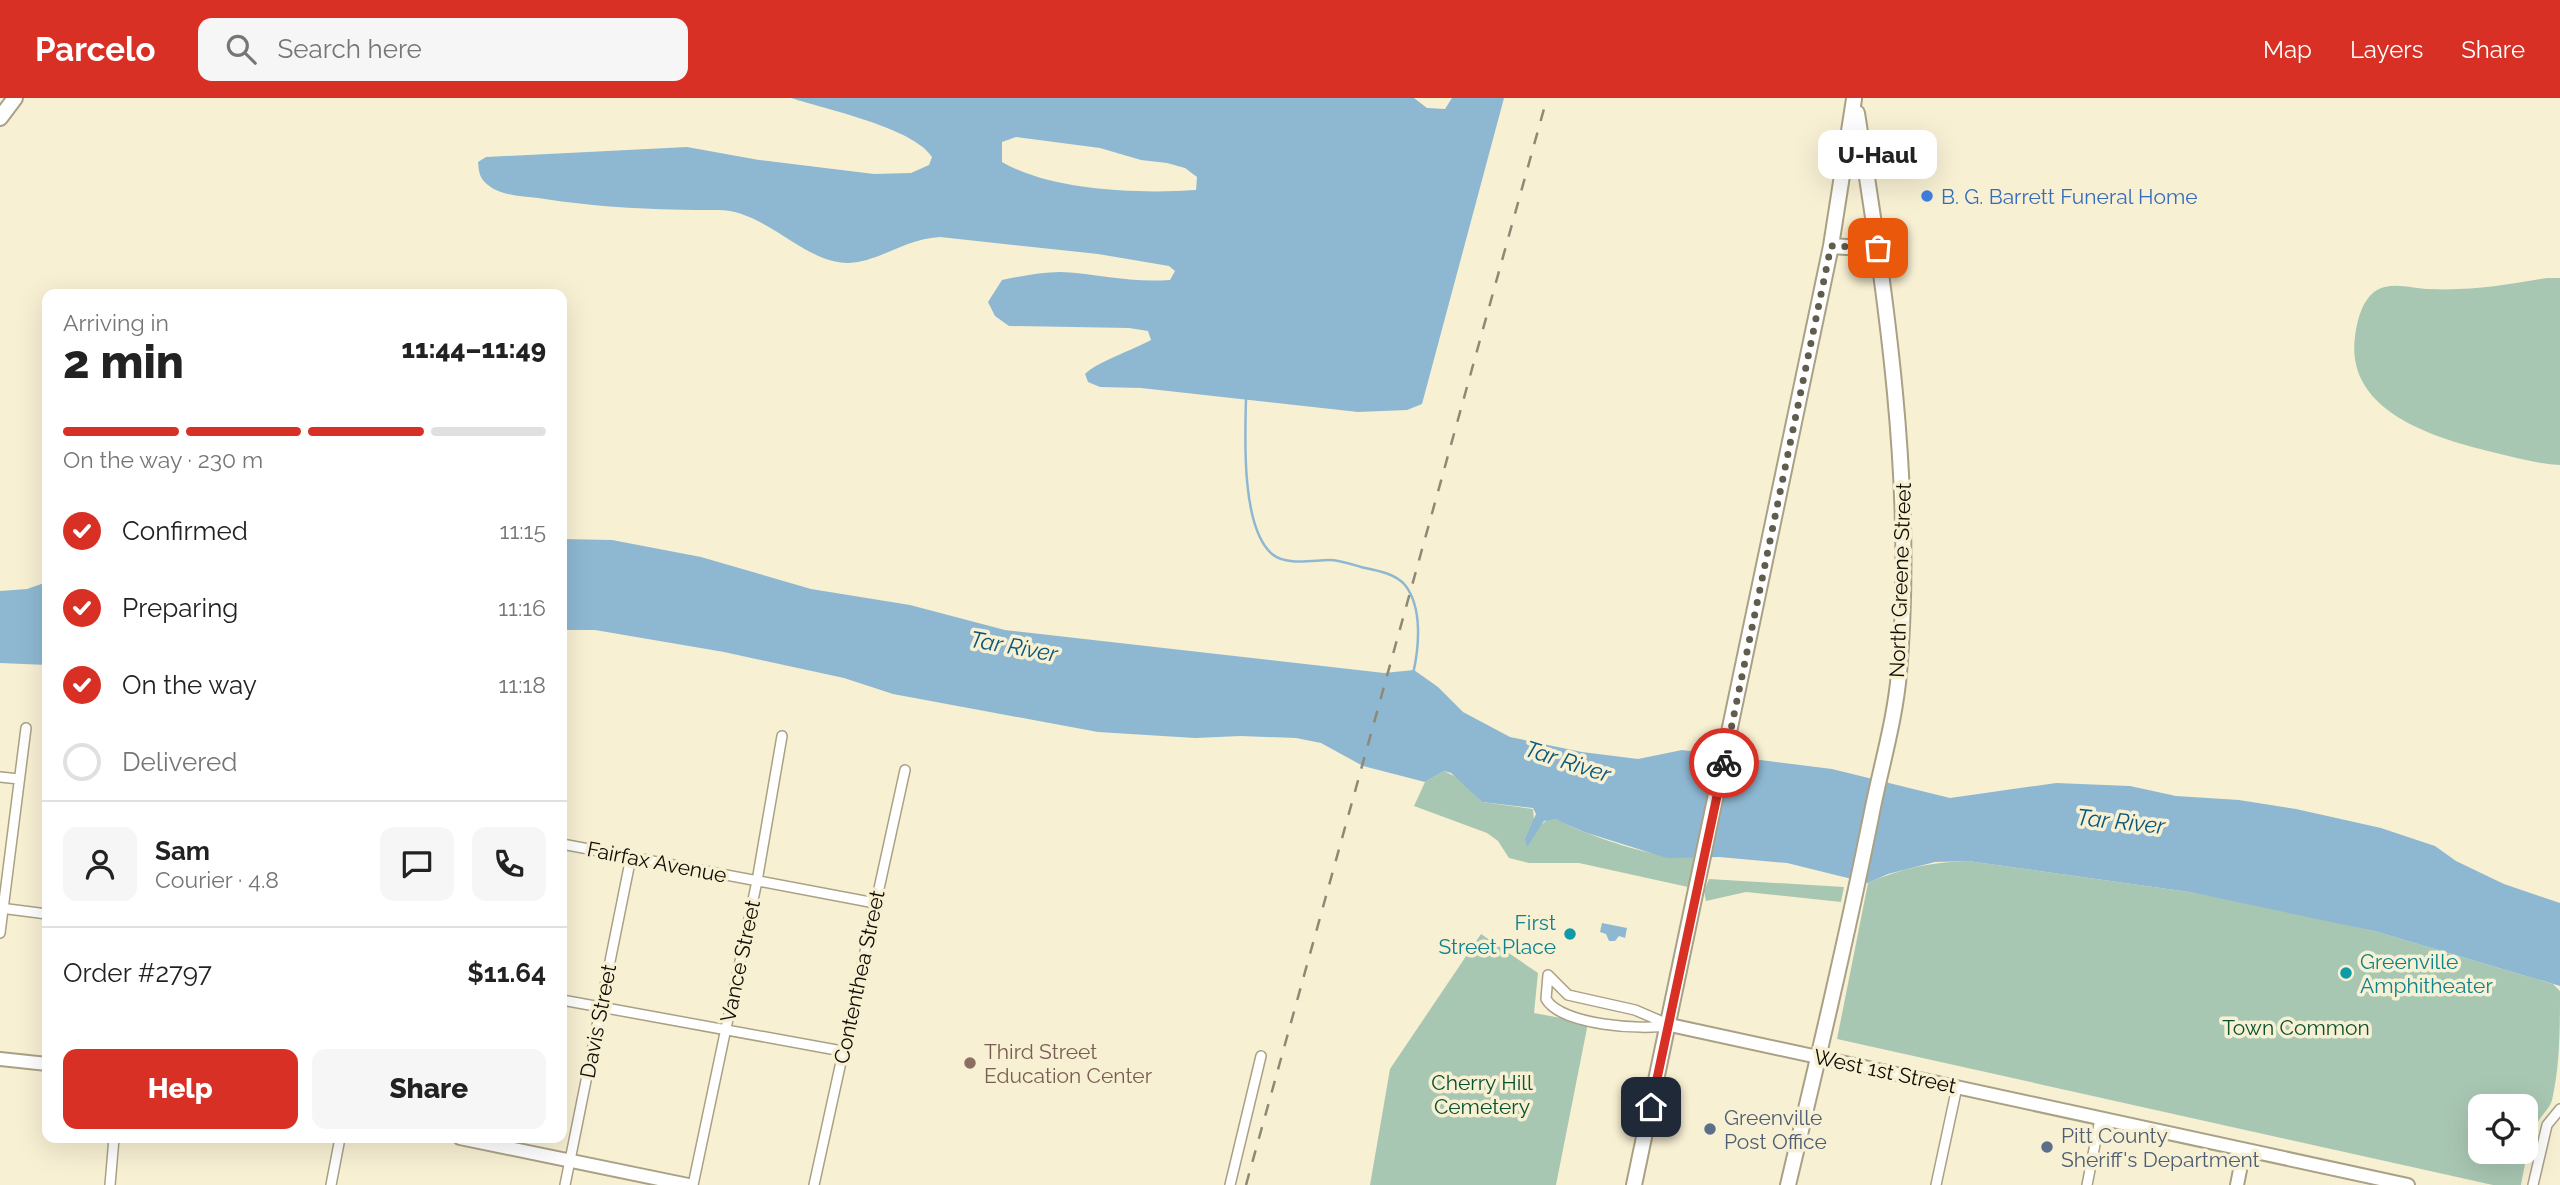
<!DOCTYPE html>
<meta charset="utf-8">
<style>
body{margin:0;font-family:Raleway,sans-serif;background:#f6f6f6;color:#222;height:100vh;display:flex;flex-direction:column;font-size:26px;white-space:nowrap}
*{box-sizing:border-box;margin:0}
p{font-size:23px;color:#767676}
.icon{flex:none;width:38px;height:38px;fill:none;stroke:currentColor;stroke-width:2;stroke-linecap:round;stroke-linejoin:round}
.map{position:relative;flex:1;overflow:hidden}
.details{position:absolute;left:42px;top:191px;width:525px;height:854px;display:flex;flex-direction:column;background:#fff;border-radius:14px;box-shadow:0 7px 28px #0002}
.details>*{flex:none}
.controls{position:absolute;left:2468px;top:996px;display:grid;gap:14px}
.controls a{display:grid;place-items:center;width:70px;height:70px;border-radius:14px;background:#fff;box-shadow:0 7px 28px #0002;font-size:35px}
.pin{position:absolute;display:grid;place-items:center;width:60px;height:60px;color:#fff;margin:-30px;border-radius:14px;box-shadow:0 4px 10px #0006}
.courier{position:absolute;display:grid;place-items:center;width:70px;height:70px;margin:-35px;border:5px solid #d93025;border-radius:50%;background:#fff;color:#222;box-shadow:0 2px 9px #0007}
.bubble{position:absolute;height:49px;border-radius:14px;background:#fff;box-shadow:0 7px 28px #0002;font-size:23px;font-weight:800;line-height:49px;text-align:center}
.overview em{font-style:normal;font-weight:800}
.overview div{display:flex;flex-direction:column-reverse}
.overview{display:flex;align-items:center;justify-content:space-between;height:119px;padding:0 21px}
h1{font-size:46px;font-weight:800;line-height:52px}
.bar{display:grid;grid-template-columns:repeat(4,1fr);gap:10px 7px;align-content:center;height:84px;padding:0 21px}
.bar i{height:9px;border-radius:5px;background:#e0e0e0}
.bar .selected{background:#d93025}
.bar p{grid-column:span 4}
.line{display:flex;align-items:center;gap:18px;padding:0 21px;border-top:2px solid #e0e0e0}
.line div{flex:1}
.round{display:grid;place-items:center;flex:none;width:74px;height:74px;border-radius:14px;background:#f6f6f6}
ol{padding:0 21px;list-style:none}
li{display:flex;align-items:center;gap:21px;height:77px}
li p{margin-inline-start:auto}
li .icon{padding:7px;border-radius:50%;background:#d93025;color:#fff;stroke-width:4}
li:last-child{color:#767676}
li i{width:38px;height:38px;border:4px solid #e0e0e0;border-radius:50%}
.cta{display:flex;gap:14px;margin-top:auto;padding:14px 21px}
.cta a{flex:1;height:80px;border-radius:14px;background:#d93025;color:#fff;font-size:28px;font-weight:800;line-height:80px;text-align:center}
.cta a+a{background:#f6f6f6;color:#222}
header{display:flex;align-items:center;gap:42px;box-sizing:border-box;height:98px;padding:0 35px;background:#d93025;color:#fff}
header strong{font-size:33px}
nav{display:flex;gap:38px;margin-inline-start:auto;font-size:24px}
.search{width:490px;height:63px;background:#f6f6f6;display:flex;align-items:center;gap:18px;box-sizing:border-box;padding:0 24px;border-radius:14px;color:#767676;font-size:26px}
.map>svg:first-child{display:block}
.green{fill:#a8c7b3;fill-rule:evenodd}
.water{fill:#8eb8d2;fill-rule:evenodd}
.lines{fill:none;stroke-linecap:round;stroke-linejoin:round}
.stream{stroke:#8eb8d2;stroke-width:2.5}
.street-casing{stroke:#a9a186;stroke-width:12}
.secondary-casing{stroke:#a9a186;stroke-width:16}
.primary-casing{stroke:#a9a186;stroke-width:18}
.street{stroke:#fff;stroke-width:9}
.secondary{stroke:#fff;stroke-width:12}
.primary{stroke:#fff;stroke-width:14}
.rail{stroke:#8e8975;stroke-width:2.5;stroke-dasharray:12 12;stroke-linecap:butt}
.done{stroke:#615c4c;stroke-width:7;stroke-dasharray:0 12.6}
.route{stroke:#d93025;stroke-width:9}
.shop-dot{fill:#3f7fe0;stroke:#f8f0d3;stroke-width:2.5}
.culture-dot{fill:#0f9aa8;stroke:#f8f0d3;stroke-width:2.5}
.education-dot{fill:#8d6e63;stroke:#f8f0d3;stroke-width:2.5}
.service-dot{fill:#5c6f8a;stroke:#f8f0d3;stroke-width:2.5}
.labels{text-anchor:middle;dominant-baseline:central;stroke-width:7;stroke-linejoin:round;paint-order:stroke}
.shop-label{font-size:21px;fill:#366cbe;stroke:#f8f0d3;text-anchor:start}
.street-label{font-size:21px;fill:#0f0c04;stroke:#f8f0d3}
.culture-label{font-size:21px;fill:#0d838f;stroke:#f8f0d3;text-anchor:end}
.park-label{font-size:21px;fill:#095230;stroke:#f8f0d3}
.education-label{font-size:21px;fill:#785e54;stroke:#f8f0d3;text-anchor:start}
.service-label{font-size:21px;fill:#4e5e75;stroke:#f8f0d3;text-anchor:start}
.water-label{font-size:23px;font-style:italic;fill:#09577a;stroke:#f8f0d3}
</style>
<header>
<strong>Parcelo</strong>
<div class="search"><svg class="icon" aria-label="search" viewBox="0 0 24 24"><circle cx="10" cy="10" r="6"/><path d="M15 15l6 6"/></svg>Search here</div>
<nav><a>Map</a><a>Layers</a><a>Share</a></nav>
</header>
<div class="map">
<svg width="2560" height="1087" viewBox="0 0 2560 1087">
<rect width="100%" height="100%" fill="#f8f0d3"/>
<path class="green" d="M 2547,180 L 2560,180 L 2560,367 C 2537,366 2514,359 2492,354 C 2435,340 2345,314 2355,239 C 2357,223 2362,201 2377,192 C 2392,183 2414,191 2430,191 C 2470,193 2507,187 2547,180 Z
M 1444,673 L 1460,681 L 1482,704 L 1533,711 L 1534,722 L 1540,728 L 1549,720 C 1561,721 1572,730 1584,734 C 1619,747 1657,760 1694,759 L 1688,789 L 1579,765 L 1529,765 L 1509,760 L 1498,743 L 1487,735 L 1414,708 L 1425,684 Z
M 1968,763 L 2189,794 L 2292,814 L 2374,833 L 2553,886 L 2560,893 C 2560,928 2560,968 2552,1002 C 2550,1010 2542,1016 2538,1024 C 2529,1044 2525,1066 2521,1087 L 2493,1087 L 1837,941 L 1868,785 C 1901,770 1933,764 1968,763 ZM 2480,1008 L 2525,1008 L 2525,1054 L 2480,1054 Z
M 1709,781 L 1844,789 L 1841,804 L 1746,794 L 1706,803 L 1704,793 Z
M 1481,836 L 1538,875 L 1534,915 L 1588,925 L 1556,1087 L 1370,1087 L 1390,971 Z"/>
<path class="water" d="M 791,0 L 1414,0 L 1427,10 L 1445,11 L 1452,0 L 1504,0 L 1422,306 L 1407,312 L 1358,314 L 1141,290 L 1100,289 L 1088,284 L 1085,276 C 1095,265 1135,251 1151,242 L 1148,233 L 1129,230 L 1009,228 L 995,218 L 988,204 L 1002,182 C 1022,178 1041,174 1061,174 C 1100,176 1129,185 1170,182 L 1175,173 L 1169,168 L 1098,156 L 940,139 C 904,141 881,163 849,165 C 805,166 766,112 718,112 C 654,112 602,110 538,100 C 522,98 501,98 488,87 C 479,80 479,74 478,64 L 486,59 L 687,49 L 759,62 L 874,76 L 911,75 L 929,67 L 932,59 C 914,30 825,11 791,0 ZM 1016,39 L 1100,50 L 1141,62 L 1167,65 L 1185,70 L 1197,79 L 1196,92 C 1139,96 1052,93 1002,64 L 1002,44 Z
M 562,441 L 612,442 L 701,459 L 811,491 L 910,507 L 1005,532 L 1384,575 L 1414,572 L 1438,589 L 1463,614 L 1510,639 L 1582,654 L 1638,661 L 1682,652 L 1832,671 L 1950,700 L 2056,685 L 2130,688 L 2176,698 L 2239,702 L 2296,711 L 2381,730 L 2435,748 L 2456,763 L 2504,786 L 2560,805 L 2560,888 L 2374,833 L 2189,794 L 1968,763 L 1935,764 L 1888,776 L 1868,785 L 1787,765 L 1719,759 L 1667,760 L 1584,734 L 1555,721 L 1544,723 L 1527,749 L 1525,741 L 1536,716 L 1533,710 L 1482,704 L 1451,675 L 1444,673 L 1425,684 L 1363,668 L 1321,645 L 1296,640 L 1241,638 L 1195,640 L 1098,634 L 893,596 L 844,580 L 724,554 L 595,532 L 562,532 Z
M 47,484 L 47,567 L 0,565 L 0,493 L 27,491 Z
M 1602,825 L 1627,830 L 1625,840 L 1619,838 L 1615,843 L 1609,843 L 1606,836 L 1600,834 Z"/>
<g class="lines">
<path class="stream" d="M 1246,301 C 1245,339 1241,429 1272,456 C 1286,468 1313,462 1329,462 C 1340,462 1351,466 1361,469 C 1375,472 1395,475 1405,487 C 1423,510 1419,550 1413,576"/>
<g class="street-casing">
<path id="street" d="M 0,679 L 19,681
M 562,746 L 875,805
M 0,810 L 47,816
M 0,835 L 26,630
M 1548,877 L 1546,901 C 1561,927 1642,933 1670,927
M 1548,877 L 1568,897 L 1635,912 L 1670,927
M 562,902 L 842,953
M 110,1087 L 114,1040
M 331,1087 L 340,1040
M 565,1087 L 631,759
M 693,1087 L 757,783 L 782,638
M 814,1087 L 905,672
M 1230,1087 L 1261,958
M 1936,1087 L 1957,989
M 2087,1087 L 2100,1021
M 2533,1087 L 2547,1027 L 2560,1011"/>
</g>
<g class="secondary-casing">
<path id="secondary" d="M 1670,927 L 2408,1087
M 0,961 L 47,966
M 460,1040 L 688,1087
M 2237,1087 L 2244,1052"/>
</g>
<g class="primary-casing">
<path id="primary" d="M 0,20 L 15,0
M 1831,148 L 1878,151
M 1634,1087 L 1831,148 L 1854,1
M 1788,1087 C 1817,965 1846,843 1871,719 C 1880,672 1895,623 1899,575 C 1915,387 1886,200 1857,15"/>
</g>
<use href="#street" class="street"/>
<use href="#secondary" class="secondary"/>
<use href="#primary" class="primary"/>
<path class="rail" d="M 1246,1087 L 1547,0"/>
</g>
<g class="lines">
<path class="done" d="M 1724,665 L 1831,148 L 1878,150"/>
<path class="route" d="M 1651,1009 L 1724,665"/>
</g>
<circle class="shop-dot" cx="1927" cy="98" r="7"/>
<g class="culture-dot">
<circle cx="1570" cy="836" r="7"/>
<circle cx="2346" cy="875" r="7"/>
</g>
<circle class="education-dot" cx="970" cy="965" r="7"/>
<g class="service-dot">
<circle cx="1710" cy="1031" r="7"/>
<circle cx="2047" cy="1049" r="7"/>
</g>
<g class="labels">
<g class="shop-label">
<text x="1941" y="98">B. G. Barrett Funeral Home</text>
</g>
<g class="street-label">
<text transform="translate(1900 482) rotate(-88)">North Greene Street</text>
<text transform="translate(657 764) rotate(11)">Fairfax Avenue</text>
<text transform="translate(740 863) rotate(-78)">Vance Street</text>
<text transform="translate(859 879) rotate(-78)">Contenthea Street</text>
<text transform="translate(598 923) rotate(-79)">Davis Street</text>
<text transform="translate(1885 973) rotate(12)">West 1st Street</text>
</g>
<g class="culture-label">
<text x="1556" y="824">First<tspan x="1556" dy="24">Street Place</tspan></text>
<text x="2360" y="863" text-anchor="start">Greenville<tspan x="2360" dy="24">Amphitheater</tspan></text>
</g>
<g class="park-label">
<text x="2296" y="929">Town Common</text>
<text x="1482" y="984">Cherry Hill<tspan x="1482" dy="24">Cemetery</tspan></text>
</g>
<g class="education-label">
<text x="984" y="953">Third Street<tspan x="984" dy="24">Education Center</tspan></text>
</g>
<g class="service-label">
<text x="1724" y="1019">Greenville<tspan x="1724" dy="24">Post Office</tspan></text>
<text x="2061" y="1037">Pitt County<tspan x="2061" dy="24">Sheriff's Department</tspan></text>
</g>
<g class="water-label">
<text transform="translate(1014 548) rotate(10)">Tar River</text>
<text transform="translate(1568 663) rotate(18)">Tar River</text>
<text transform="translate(2121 723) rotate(6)">Tar River</text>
</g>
</g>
</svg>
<div class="controls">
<a><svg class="icon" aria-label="locate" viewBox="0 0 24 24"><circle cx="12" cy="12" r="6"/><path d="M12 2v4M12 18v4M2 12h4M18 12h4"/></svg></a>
</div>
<div class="pin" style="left:1878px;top:150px;background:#ea580c"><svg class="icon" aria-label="bag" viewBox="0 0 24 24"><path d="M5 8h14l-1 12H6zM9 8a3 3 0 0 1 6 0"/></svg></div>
<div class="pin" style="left:1651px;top:1009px;background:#1f2937"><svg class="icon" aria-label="home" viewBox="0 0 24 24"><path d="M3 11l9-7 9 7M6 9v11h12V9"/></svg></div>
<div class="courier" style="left:1724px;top:665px"><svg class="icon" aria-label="bike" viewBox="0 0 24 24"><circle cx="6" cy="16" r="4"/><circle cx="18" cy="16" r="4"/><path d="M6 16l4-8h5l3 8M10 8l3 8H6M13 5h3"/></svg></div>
<div class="bubble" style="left:1818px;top:32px;width:119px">U-Haul</div>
<section class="details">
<div class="overview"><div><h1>2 min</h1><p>Arriving in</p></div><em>11:44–11:49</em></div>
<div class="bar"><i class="selected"></i><i class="selected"></i><i class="selected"></i><i></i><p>On the way · 230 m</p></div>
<ol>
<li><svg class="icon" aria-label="check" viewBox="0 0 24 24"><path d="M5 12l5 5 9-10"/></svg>Confirmed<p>11:15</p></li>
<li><svg class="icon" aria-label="check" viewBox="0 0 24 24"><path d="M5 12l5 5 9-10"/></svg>Preparing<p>11:16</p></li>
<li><svg class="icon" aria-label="check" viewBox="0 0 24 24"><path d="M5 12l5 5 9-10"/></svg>On the way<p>11:18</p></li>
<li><i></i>Delivered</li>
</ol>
<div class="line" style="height:126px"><a class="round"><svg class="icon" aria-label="person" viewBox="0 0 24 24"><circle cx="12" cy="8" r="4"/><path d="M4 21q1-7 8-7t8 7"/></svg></a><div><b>Sam</b><p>Courier · 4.8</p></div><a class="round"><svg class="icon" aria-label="chat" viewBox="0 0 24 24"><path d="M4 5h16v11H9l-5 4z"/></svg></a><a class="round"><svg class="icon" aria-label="phone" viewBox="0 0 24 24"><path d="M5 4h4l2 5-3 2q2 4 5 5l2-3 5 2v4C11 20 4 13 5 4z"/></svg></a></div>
<div class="line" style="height:91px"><div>Order #2797</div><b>$11.64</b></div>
<div class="cta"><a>Help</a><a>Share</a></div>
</section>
</div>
